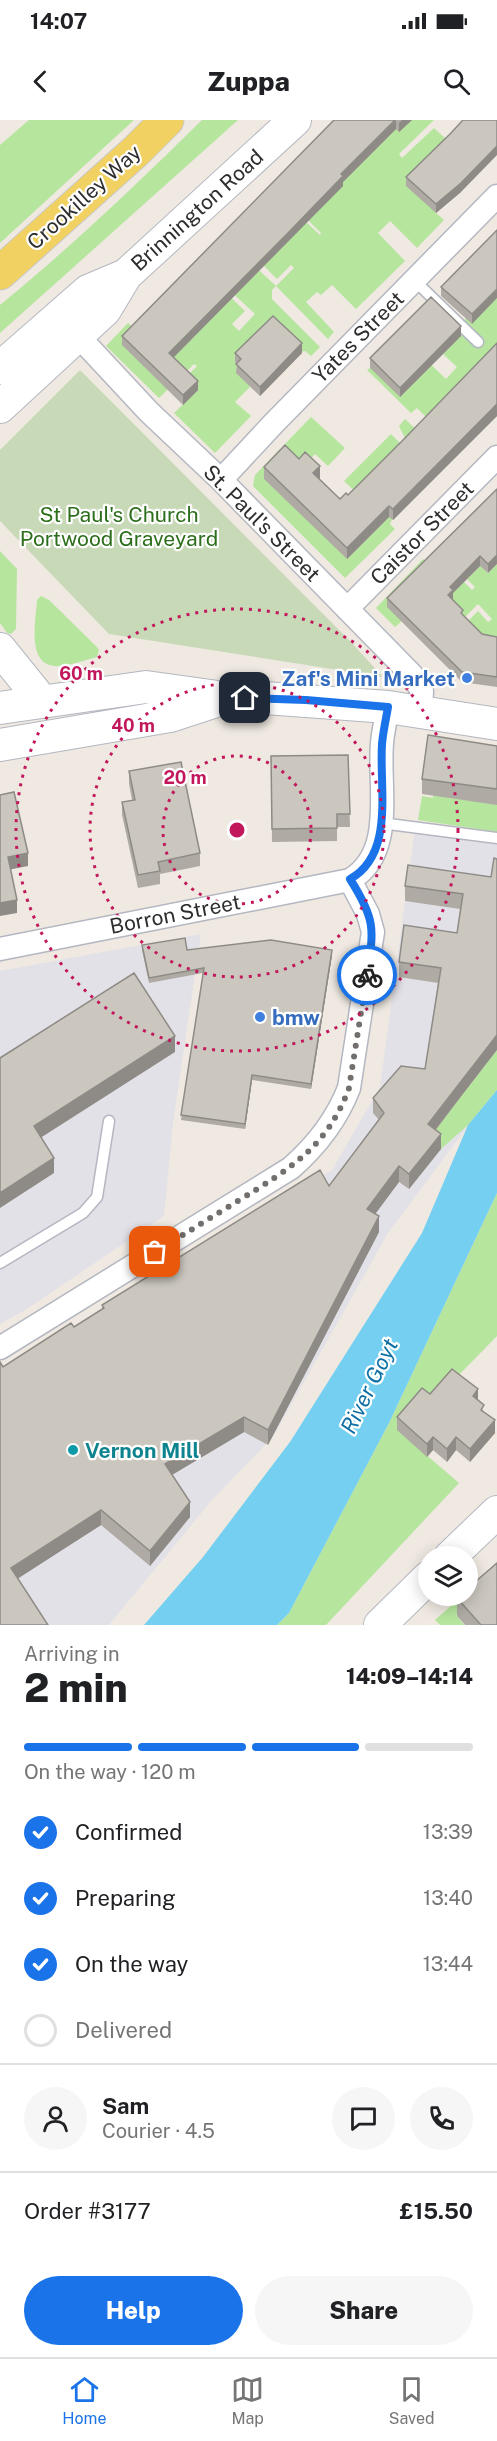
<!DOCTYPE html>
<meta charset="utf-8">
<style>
body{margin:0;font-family:"Public Sans",sans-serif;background:#f6f6f6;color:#202124;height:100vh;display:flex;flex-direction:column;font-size:22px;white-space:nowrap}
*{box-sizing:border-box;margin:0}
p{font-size:20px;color:#757577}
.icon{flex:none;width:33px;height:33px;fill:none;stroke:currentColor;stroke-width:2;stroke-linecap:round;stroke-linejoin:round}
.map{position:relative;height:1505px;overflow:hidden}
.drawer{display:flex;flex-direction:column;background:#fff;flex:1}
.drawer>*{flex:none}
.fabs{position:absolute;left:418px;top:1426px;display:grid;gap:12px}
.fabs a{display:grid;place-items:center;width:60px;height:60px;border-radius:50%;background:#fff;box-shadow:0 3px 15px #0003;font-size:30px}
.pin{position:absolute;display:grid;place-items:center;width:51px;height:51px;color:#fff;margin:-26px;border-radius:12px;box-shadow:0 3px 9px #0006}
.courier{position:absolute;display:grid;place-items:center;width:60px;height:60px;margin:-30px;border:4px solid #1a73e8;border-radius:50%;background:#fff;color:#222;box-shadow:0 2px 8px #0007}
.summary em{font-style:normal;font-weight:800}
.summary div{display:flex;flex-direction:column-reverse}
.summary{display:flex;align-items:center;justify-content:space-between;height:102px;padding:0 24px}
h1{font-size:39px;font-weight:800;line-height:45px}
.bar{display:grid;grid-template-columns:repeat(4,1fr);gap:9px 6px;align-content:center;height:72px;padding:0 24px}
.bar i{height:8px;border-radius:4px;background:#e0e0e0}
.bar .active{background:#1a73e8}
.bar p{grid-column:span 4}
.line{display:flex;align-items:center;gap:15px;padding:0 24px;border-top:2px solid #e0e0e0}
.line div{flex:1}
.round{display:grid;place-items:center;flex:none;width:63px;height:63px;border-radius:32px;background:#f6f6f6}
ol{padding:0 24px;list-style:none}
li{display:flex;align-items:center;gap:18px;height:66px}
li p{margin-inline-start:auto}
li .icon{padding:6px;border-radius:50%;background:#1a73e8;color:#fff;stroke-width:4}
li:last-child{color:#757577}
li i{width:33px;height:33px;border:3px solid #e0e0e0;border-radius:50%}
.action{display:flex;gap:12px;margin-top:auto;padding:12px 24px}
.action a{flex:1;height:69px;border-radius:36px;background:#1a73e8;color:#fff;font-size:24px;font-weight:800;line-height:69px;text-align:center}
.action a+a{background:#f6f6f6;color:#202124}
.status{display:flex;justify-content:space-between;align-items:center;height:42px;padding:0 30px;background:#fff;direction:ltr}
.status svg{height:16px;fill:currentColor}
header{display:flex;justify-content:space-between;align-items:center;height:78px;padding:0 24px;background:#fff;font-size:27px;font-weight:800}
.tab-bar{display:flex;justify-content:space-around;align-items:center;height:84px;border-top:2px solid #e0e0e0;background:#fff;font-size:16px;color:#757577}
.tab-bar a{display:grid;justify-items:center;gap:3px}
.tab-bar .active{color:#1a73e8}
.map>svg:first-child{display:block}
.industrial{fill:#e3e1e8}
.green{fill:#b6e59e}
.cemetery{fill:#c8d9b8}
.water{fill:#75cff0}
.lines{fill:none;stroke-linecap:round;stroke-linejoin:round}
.lane-casing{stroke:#b4b7c1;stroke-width:13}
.street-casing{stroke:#b4b7c1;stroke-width:25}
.secondary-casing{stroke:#b4b7c1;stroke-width:34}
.primary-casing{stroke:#c9c9c9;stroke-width:35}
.lane{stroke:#fff;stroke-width:10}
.street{stroke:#fff;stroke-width:22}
.secondary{stroke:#fff;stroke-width:32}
.primary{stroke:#f2d163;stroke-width:33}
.wall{fill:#afaba4}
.shaded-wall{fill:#8e8b86}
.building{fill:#cbc7bf;stroke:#8e8b86;stroke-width:1.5}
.done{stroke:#726f6d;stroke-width:6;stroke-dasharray:0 10.8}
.route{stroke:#1a73e8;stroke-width:8}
.ring{fill:none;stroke:#c2185b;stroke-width:3;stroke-dasharray:3 6}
.shop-dot{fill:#3f7fe0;stroke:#fff;stroke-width:2}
.culture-dot{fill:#0f9aa8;stroke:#fff;stroke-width:2}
.labels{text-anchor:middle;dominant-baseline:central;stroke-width:4.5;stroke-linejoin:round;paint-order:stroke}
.street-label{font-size:21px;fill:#2e2e2e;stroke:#fff}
.park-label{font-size:21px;fill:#2c6e1b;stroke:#fff}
.shop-label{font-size:21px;font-weight:bold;fill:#366cbe;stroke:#fff;text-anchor:end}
.culture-label{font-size:21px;font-weight:bold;fill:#0d838f;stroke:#fff;text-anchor:start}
.water-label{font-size:22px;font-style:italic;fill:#0d6fa3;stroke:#fff}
.centre{fill:#c2185b;stroke:#fff;stroke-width:3}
.ring-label{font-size:18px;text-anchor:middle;font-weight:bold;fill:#c2185b;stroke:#fff;stroke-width:4.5;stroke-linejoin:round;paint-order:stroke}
</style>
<div class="status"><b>14:07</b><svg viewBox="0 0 49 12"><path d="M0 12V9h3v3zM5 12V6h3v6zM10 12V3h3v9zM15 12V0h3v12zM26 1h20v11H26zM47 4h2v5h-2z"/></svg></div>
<header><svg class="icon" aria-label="back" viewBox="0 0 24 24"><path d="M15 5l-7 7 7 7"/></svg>Zuppa<svg class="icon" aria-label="search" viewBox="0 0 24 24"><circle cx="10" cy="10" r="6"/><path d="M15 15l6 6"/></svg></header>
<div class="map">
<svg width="497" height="1505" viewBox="0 0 497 1505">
<rect width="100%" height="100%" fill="#efe9e1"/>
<path class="industrial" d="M 415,708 L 497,722 L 497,967 L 388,1113 L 273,1317 L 212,1380 L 109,1505 L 0,1505 L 0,1257 L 332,1050 L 380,967 Z
M 201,814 L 173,1003 L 164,1096 L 24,1191 L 0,1204 L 0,851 Z"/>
<path class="green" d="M 29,0 L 134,0 L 0,123 L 0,25 Z
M 202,0 L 238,0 L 0,213 L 0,185 C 71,127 137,64 202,0 Z
M 411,0 L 434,0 L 399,34 L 402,38 L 434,8 L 456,28 L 436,93 L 444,100 L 417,128 L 390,101 L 378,113 L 405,141 L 356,189 L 332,165 L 321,175 L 317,172 L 306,182 L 334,212 L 328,219 L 276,166 L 272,170 L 272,179 L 320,227 L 311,236 L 305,231 L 235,242 L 250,267 L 235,282 L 251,296 L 215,333 L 174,293 L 198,270 L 185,258 L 197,246 L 194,244 L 159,278 L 106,226 L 128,203 L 136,210 L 221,168 L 245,191 L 232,204 L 239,211 L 255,194 L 224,165 L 248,140 L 276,166 L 294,148 L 291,145 L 277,159 L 254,136 L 306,102 L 320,115 L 321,113 L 308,100 L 332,55 L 357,47 L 377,27 L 367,17 Z
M 497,177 L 497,242 L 431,302 L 417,288 L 411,293 L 367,250 L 370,248 L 425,239 L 446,259 L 457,247 L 443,234 L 449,228 L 442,221 L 456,207 L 477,227 L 484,219 L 464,200 Z
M 311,297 L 345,328 L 328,346 L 315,334 L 299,351 L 347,439 L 371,387 L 344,361 L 391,314 L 401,324 L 406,320 L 399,306 L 405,299 L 427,320 L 390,404 L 395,409 L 345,458 L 253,366 L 255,355 Z
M 0,431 L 17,449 L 16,509 L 11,514 L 7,513 L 0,503 Z
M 423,439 L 443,458 L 451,449 L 472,470 L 475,467 L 467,459 L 480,446 L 488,453 L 497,444 L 497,526 L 464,505 L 478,491 L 488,502 L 492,499 L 478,484 L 463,499 L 402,501 L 395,507 L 376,488 Z
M 41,476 L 49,480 L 96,526 L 99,530 L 97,537 C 85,540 72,545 60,546 C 25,549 36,501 37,480 Z
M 435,665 L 453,678 L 471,681 L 473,671 L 480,682 L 491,684 L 497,676 L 497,712 L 418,700 L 422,676 L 433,678 Z
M 497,930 L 497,970 L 468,1005 L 441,1029 L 428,1019 Z
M 497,1073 L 497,1216 L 452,1262 L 409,1320 L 459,1363 L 326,1505 L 277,1505 L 289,1493 L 389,1303 Z
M 480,1475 L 456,1495 L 464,1505 L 440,1505 L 435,1500 L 462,1476 Z"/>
<path class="cemetery" d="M 80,250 L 349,520 L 383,557 L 109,514 L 0,401 L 0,330 Z"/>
<path class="water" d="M 497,970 L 497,1073 L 389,1303 L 289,1493 L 277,1505 L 144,1505 L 203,1437 L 290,1322 L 422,1113 L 468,1005 Z"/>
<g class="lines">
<g class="lane-casing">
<path id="lane" d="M 415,161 L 478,222
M 381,703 L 497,718
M 0,1143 L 83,1093 L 97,1077 L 109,1001"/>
</g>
<g class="street-casing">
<path id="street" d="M 67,204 L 149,292 L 221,360 L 412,555 L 422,571 L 421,591
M 221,360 L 274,303 L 497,76
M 347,489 L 497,337
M 0,829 L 350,760 C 396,733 378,668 382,623 C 383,611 386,599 388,587
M 0,1228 L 291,1048 C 316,1026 337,999 349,968 L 373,812 L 368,794 L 350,760"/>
</g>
<g class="secondary-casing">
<path id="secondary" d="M 0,248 L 88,171 L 126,155
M 0,287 L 105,190 L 126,155 L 295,0
M 0,529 L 42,581
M 0,588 L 146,567 L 225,578 L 265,578 L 388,587 L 497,604
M 0,625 L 170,596 L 219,580
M 450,1437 L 497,1392
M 380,1505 L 429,1457"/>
</g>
<g class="primary-casing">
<path id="primary" d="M 0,153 L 136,31 L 167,0"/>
</g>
<use href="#lane" class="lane"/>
<use href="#street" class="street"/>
<use href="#secondary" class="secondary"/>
<use href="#primary" class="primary"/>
</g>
<path class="wall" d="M 334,0 L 412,0 L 399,12 L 396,9 L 343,62 L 343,66 L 174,237 L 198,270 L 183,285 L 122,225 L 122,216 Z
M 406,57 L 461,72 L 436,93 L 406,66 Z
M 497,110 L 472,204 L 441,176 L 441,167 Z
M 461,216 L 400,277 L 370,248 L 370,238 Z
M 497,223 L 497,296 L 393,400 L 389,397 L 347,439 L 264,359 L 264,347 L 320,358 L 319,359 L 340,379 L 348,375 L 406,317 Z
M 235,233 L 302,233 L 260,276 L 236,253 L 237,244 L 235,242 Z
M 497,369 L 488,453 L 480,446 L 453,473 L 453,480 L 463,495 L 482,514 L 497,517 L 497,567 L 462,562 L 387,487 L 387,478 Z
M 497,626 L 497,685 L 422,674 L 422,659 Z
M 348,635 L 350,707 L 337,707 L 337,721 L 272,722 L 271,636 Z
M 129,651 L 200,733 L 200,746 L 160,754 L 160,764 L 138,768 L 122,695 L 122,682 L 132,680 L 129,664 Z
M 491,757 L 488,940 L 436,1010 L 441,1029 L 409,1069 L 399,1062 L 375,1094 L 379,1112 L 268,1325 L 244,1312 L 172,1355 L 190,1397 L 150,1446 L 101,1405 L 18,1458 L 0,1505 L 3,1247 L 74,1207 L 102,1189 L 102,1185 L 329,1066 L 379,1000 L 373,993 L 373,978 L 425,949 L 438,863 L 399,857 L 399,842 L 457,813 L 460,789 L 405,781 L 405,766 Z
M 142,825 L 187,830 L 332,835 L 311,969 L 252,960 L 245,1009 L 181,1000 L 203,853 L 149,863 L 142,830 Z
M 430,1274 L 478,1281 L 495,1313 L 470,1342 L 456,1330 L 447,1342 L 433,1330 L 427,1337 L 397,1310 L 397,1297 Z
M 457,1478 L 497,1505 L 465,1505 L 457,1496 Z"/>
<path class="shaded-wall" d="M 396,0 L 396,9 L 343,62 L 343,66 L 169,242 L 169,233 L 341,54 Z
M 402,0 L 412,0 L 399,12 L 399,3 Z
M 497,26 L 497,35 L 461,72 L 436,93 L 436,84 Z
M 497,169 L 497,178 L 472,204 L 472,194 Z
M 461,206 L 461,216 L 400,277 L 400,268 Z
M 302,223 L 302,233 L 260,276 L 260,267 Z
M 198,261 L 198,270 L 183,285 L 183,275 Z
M 497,284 L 497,296 L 393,400 L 393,389 Z
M 320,346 L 320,358 L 313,364 L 313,353 Z
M 389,386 L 389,397 L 347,439 L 347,428 Z
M 497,435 L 497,444 L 488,453 L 488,444 Z
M 480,436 L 480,446 L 453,473 L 453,480 L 448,475 L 450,467 Z
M 28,733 L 28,746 L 8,750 L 8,737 Z
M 17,780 L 17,793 L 0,796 L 0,783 Z
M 332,830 L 332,835 L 311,969 L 311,964 Z
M 497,915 L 497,930 L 428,1019 L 428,1004 Z
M 175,916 L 175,932 L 34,1022 L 34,1006 Z
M 252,955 L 252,960 L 245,1009 L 245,1004 Z
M 441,1014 L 441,1029 L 409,1069 L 409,1054 Z
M 54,1038 L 54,1053 L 0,1088 L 0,1073 Z
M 399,1046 L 399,1062 L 367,1105 L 367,1089 Z
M 379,1096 L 379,1112 L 268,1325 L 268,1310 Z
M 478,1269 L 478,1282 L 473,1276 Z
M 244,1297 L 244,1312 L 165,1359 L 165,1344 Z
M 495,1300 L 495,1313 L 470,1342 L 470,1329 Z
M 433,1317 L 433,1330 L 427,1337 L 427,1324 Z
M 456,1317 L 456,1330 L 447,1342 L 447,1329 Z
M 190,1382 L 190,1397 L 150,1446 L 150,1431 Z
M 101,1390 L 101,1405 L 11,1463 L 11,1448 Z"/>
<path class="building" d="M 334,0 L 395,0 L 341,54 L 343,56 L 287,114 L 169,233 L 198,261 L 183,275 L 122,216 Z
M 463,0 L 497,0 L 497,26 L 461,63 L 436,84 L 406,57 L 450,14 Z
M 497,110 L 497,169 L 472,194 L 441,167 Z
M 431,177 L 461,206 L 400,268 L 370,238 Z
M 273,196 L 302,223 L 260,267 L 236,244 L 241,239 L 235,233 Z
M 497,223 L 497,284 L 393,389 L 389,386 L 347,428 L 264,347 L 285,325 L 299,339 L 305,332 L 320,346 L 313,353 L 340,379 L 346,373 L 348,375 L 406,317 Z
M 497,369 L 497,435 L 488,444 L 480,436 L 450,467 L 453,470 L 448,475 L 463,490 L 461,493 L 482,514 L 497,517 L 497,557 L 462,552 L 387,478 Z
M 428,615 L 497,626 L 497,669 L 422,659 Z
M 348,635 L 350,694 L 337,694 L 337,708 L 272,709 L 271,636 Z
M 181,642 L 200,733 L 158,742 L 160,751 L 138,755 L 122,682 L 135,680 L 129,651 Z
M 14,672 L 28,733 L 8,737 L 17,780 L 0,783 L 0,675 Z
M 494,738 L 497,739 L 497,915 L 428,1004 L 441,1014 L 409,1054 L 399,1046 L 367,1089 L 379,1096 L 268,1310 L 244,1297 L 165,1344 L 190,1382 L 150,1431 L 101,1390 L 11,1448 L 48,1505 L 0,1505 L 0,1242 L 3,1247 L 71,1203 L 74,1207 L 104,1188 L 102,1185 L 320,1050 L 329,1066 L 384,993 L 373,978 L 401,946 L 425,949 L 441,848 L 399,842 L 404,805 L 457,813 L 463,774 L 405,766 L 408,745 L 491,757 Z
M 185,818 L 187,830 L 271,820 L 332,830 L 311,964 L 252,955 L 245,1004 L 181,995 L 204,848 L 149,858 L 142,825 Z
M 134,853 L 175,916 L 34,1006 L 54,1038 L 0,1073 L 0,938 Z
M 452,1249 L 478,1269 L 473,1276 L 484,1285 L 481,1290 L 495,1300 L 470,1329 L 456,1317 L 447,1329 L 433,1317 L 427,1324 L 397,1297 L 422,1268 L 430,1274 Z
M 497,1443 L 497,1505 L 481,1505 L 457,1478 L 459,1476 L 468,1476 L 468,1468 Z"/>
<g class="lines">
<path class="done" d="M 155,1132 C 183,1115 210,1098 238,1081 C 289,1049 327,1028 349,968 L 367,855"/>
<path class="route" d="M 245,578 L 306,580 L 388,587 C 386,599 383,612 382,624 C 379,668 395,734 350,759 C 376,800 374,809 367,855"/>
</g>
<g class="ring">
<circle cx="237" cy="710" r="74"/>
<circle cx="237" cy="710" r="147"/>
<circle cx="237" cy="710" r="221"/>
</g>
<g class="shop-dot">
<circle cx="467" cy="558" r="6"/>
<circle cx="260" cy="897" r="6"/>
</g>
<circle class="culture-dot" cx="73" cy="1330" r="6"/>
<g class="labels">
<g class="street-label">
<text transform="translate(84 77) rotate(-42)">Crookilley Way</text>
<text transform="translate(197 90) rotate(-42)">Brinnington Road</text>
<text transform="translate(358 217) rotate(-45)">Yates Street</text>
<text transform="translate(262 403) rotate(45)">St. Paul's Street</text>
<text transform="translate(422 413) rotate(-45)">Caistor Street</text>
<text transform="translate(175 794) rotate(-11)">Borron Street</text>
</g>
<g class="park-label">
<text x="119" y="394">St Paul's Church<tspan x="119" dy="24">Portwood Graveyard</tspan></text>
</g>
<g class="shop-label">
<text x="455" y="558">Zaf's Mini Market</text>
<text x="272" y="897" text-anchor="start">bmw</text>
</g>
<g class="culture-label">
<text x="85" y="1330">Vernon Mill</text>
</g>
<g class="water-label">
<text transform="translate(369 1266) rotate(-64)">River Goyt</text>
</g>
</g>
<circle cx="237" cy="710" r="9" class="centre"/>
<g class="ring-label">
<text x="81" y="560">60 m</text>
<text x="133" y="612">40 m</text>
<text x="185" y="664">20 m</text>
</g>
</svg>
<div class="fabs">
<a><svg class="icon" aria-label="layers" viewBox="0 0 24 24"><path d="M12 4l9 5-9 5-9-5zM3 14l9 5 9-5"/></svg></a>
</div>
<div class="pin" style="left:155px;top:1132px;background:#ea580c"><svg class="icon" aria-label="bag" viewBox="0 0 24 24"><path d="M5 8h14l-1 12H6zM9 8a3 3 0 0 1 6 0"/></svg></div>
<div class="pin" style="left:245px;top:578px;background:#1f2937"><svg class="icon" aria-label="home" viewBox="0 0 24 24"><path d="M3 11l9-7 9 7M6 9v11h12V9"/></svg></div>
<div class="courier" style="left:367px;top:855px"><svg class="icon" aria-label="bike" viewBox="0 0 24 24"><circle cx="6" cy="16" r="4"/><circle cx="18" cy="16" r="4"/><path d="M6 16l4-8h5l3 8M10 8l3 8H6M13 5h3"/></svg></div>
</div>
<section class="drawer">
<div class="summary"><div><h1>2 min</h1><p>Arriving in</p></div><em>14:09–14:14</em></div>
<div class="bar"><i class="active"></i><i class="active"></i><i class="active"></i><i></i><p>On the way · 120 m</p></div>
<ol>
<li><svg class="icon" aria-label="check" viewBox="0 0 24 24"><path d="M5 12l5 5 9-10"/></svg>Confirmed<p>13:39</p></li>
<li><svg class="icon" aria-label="check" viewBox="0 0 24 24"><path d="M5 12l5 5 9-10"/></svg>Preparing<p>13:40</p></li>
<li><svg class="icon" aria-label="check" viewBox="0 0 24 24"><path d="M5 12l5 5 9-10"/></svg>On the way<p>13:44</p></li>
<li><i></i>Delivered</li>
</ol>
<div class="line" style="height:108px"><a class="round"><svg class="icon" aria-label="person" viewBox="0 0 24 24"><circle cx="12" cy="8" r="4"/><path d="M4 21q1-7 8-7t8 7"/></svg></a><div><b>Sam</b><p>Courier · 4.5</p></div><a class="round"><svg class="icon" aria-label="chat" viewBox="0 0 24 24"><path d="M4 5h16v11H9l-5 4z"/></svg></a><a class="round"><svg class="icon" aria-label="phone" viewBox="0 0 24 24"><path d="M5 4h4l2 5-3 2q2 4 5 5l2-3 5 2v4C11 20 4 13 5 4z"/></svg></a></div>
<div class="line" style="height:78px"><div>Order #3177</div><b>£15.50</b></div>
<div class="action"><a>Help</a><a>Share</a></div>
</section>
<nav class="tab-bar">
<a class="active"><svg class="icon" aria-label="home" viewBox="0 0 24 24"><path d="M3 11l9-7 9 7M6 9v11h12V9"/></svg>Home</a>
<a><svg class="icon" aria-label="map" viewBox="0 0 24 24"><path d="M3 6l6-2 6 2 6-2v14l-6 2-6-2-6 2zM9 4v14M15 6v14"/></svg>Map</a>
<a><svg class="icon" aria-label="saved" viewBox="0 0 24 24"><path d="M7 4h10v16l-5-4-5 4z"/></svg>Saved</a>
</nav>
